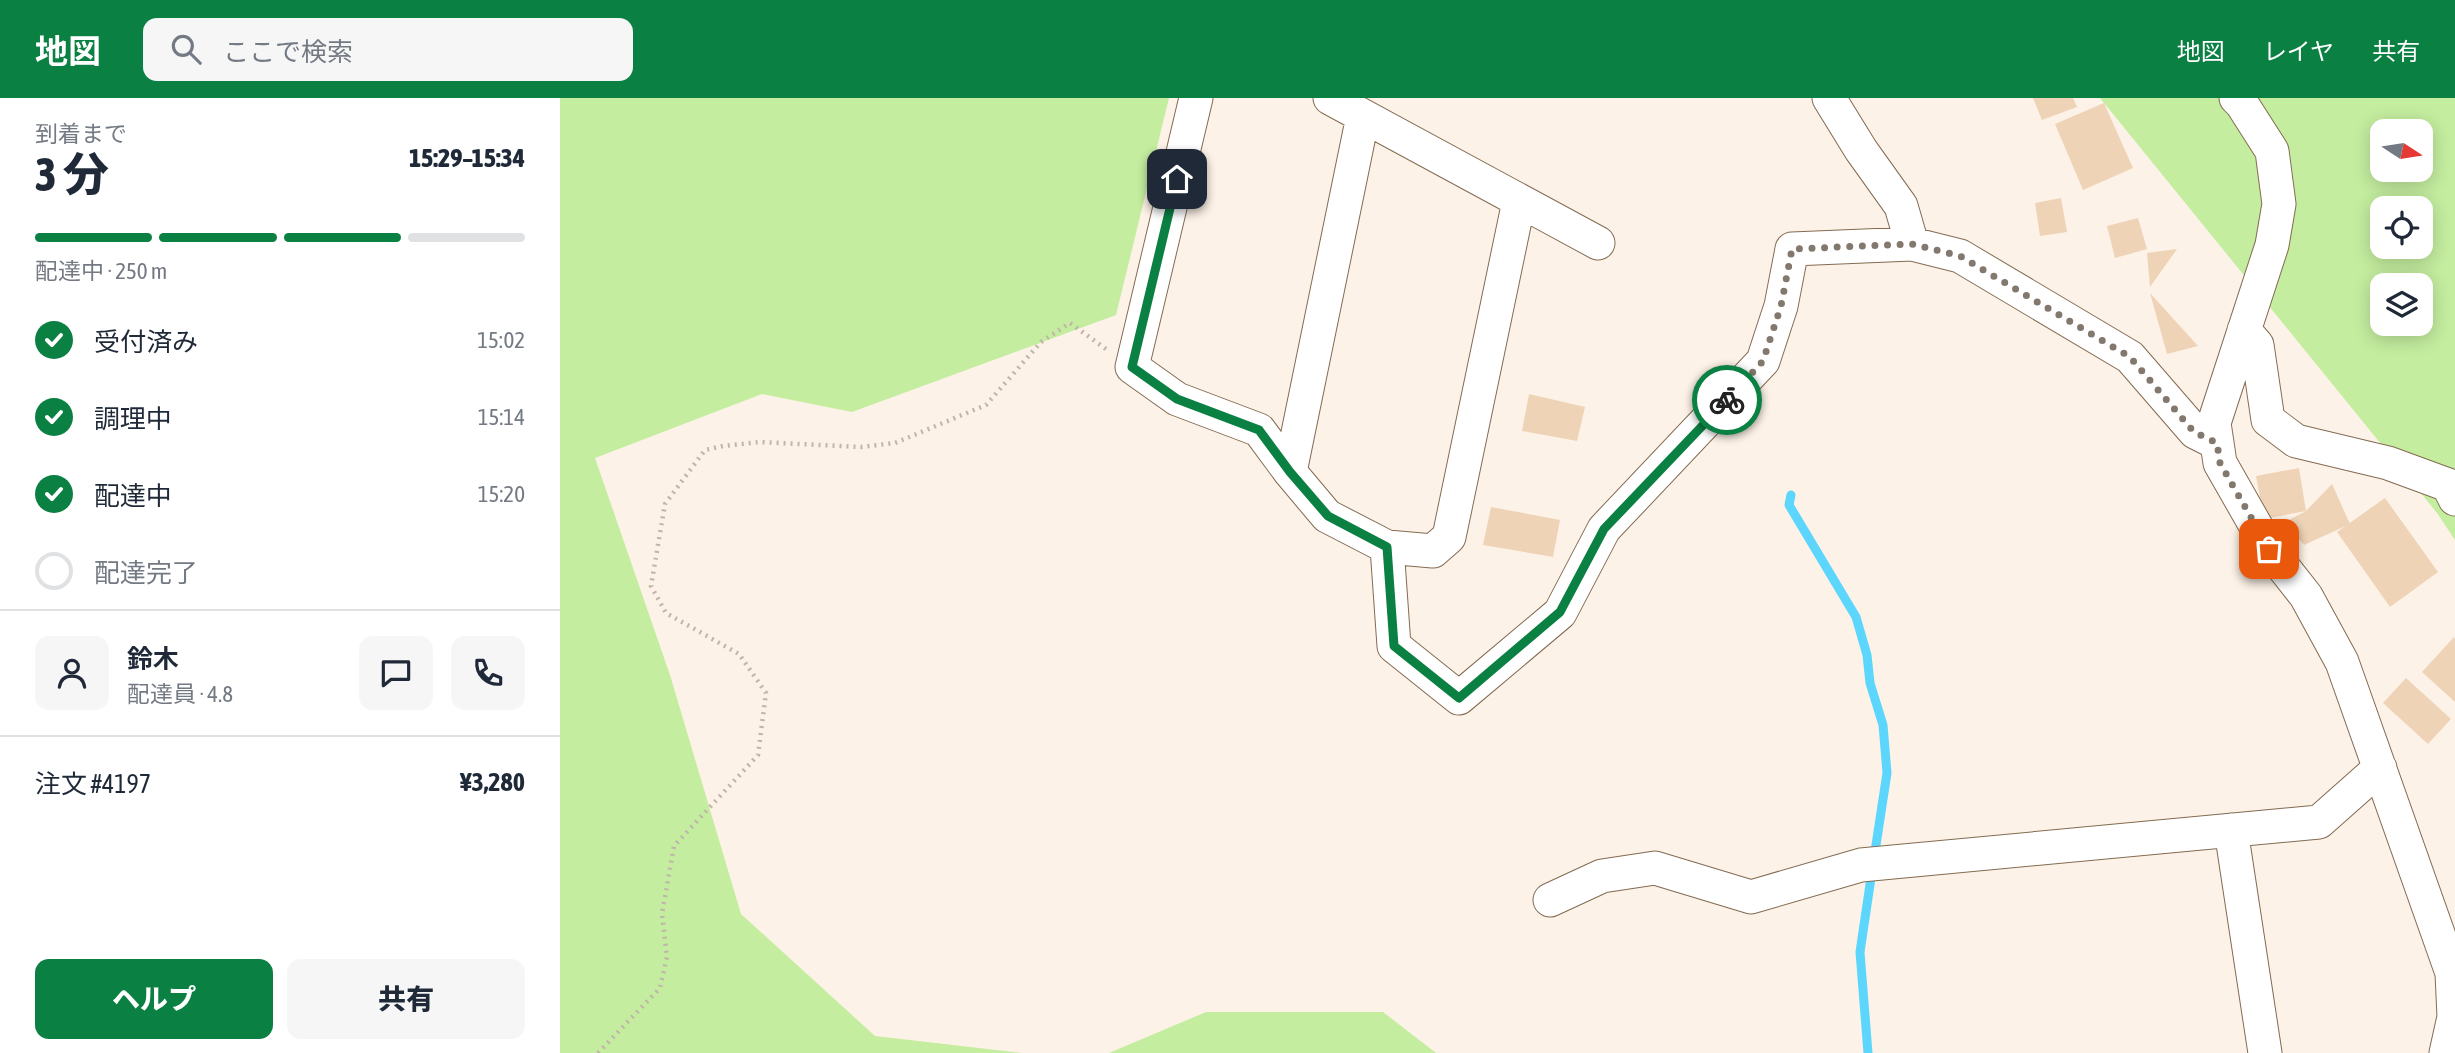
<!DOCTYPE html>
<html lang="ja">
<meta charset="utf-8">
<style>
body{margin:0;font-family:"Asap Condensed","Noto Sans JP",sans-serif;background:#f6f6f7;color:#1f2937;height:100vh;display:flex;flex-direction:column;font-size:26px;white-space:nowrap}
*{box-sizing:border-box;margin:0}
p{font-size:23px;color:#747a83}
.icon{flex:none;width:38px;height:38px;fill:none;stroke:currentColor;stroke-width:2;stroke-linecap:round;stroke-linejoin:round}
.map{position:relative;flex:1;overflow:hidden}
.drawer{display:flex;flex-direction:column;background:#fff;width:560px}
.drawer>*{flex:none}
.needle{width:46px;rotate:102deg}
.tools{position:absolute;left:1810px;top:21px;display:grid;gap:14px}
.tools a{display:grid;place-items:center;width:63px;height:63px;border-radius:14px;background:#fff;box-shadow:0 4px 18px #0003;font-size:35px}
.pin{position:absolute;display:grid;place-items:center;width:60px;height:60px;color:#fff;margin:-30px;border-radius:14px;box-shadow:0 4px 10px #0006}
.courier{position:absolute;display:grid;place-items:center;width:70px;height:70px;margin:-35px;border:5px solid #0b8043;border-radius:50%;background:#fff;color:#222;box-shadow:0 2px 9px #0007}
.headline em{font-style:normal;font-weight:800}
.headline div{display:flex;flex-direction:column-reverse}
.headline{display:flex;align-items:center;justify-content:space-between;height:119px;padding:0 35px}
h1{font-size:46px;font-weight:800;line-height:52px}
.bar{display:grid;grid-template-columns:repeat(4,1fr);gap:10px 7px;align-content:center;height:84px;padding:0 35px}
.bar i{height:9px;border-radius:5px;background:#e0e1e3}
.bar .current{background:#0b8043}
.bar p{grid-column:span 4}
.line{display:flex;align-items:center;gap:18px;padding:0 35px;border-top:2px solid #e0e1e3}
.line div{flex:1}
.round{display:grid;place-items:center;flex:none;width:74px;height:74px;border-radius:14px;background:#f6f6f7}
ol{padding:0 35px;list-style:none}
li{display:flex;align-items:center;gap:21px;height:77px}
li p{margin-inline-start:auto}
li .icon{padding:7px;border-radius:50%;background:#0b8043;color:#fff;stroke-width:4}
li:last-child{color:#747a83}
li i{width:38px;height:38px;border:4px solid #e0e1e3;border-radius:50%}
.action{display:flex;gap:14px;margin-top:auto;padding:14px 35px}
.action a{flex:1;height:80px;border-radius:14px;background:#0b8043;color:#fff;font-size:28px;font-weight:800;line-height:80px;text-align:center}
.action a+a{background:#f6f6f7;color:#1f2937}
header{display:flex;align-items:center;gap:42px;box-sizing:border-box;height:98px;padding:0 35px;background:#0b8043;color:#fff}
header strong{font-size:33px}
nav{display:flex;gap:38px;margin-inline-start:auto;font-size:24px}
.search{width:490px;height:63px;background:#f6f6f7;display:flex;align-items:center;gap:18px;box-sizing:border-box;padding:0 24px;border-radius:14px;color:#747a83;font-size:26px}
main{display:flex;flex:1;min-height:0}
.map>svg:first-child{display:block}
.green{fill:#c4ed9f;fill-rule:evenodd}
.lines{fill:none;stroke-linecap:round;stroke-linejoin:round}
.stream{stroke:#5dd6fd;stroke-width:9}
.building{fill:#eed3b7}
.minor-casing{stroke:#836b52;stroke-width:35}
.path{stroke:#c0b5aa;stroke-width:4.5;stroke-dasharray:2 5;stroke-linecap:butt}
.minor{stroke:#fff;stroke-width:33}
.done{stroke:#83786d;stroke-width:7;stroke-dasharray:0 12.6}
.route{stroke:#0b8043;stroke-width:9}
</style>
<header>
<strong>地図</strong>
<div class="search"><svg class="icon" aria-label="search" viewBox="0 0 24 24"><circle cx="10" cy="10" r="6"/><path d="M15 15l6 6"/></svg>ここで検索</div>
<nav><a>地図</a><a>レイヤ</a><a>共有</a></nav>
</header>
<main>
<section class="drawer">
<div class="headline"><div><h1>3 分</h1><p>到着まで</p></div><em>15:29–15:34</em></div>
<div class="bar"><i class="current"></i><i class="current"></i><i class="current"></i><i></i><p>配達中 · 250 m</p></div>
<ol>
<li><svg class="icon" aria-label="check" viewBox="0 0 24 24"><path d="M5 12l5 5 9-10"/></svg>受付済み<p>15:02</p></li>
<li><svg class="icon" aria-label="check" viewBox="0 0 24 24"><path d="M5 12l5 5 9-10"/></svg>調理中<p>15:14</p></li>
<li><svg class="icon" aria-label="check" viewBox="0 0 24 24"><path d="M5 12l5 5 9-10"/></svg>配達中<p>15:20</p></li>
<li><i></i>配達完了</li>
</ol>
<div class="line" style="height:126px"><a class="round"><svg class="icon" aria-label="person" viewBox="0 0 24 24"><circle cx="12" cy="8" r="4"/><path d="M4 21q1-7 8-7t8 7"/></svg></a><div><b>鈴木</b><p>配達員 · 4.8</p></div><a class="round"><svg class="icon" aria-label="chat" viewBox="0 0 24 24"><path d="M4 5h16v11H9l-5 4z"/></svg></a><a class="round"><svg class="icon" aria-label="phone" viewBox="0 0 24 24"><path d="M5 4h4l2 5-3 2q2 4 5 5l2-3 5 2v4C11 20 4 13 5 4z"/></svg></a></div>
<div class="line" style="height:91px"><div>注文 #4197</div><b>¥3,280</b></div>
<div class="action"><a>ヘルプ</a><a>共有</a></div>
</section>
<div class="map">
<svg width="1895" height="955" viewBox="0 0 1895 955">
<rect width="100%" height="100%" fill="#fdf2e7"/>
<path class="green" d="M 0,0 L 609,0 L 556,217 L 292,314 L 202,296 L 35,360 L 110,577 L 181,816 L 315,938 L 462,955 L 0,955 Z
M 1540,0 L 1895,0 L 1895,442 L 1877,415 ZM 1822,33 L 1860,33 L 1860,72 L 1822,72 ZM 1822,110 L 1860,110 L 1860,149 L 1822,149 ZM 1822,187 L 1860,187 L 1860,226 L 1822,226 Z
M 646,914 L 823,914 L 876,955 L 549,955 Z"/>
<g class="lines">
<path class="stream" d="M 1231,397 L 1229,407 L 1296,519 L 1307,557 L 1310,585 L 1323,627 L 1327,675 L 1314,760
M 1308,955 L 1300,854 L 1312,773"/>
</g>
<path class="building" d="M 1473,0 L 1513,0 L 1517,9 L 1482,22 Z
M 1544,5 L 1573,70 L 1523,92 L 1495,26 Z
M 1501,100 L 1507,134 L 1480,138 L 1475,105 Z
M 1578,120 L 1587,151 L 1555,160 L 1547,128 Z
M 1617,151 L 1590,189 L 1587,155 Z
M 1590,195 L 1638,248 L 1607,256 Z
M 969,296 L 1025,309 L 1017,343 L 962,333 Z
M 1739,370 L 1746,413 L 1704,421 L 1696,378 Z
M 1772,386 L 1790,426 L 1744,447 L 1725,424 L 1746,413 Z
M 1825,400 L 1878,474 L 1830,509 L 1777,434 Z
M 931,409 L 1000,422 L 993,459 L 923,447 Z
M 1894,539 L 1895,541 L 1895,604 L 1862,574 Z
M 1846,580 L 1891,621 L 1868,646 L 1823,605 Z"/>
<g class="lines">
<g class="minor-casing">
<path id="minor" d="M 636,0 L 572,269 L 617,301 L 699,332 L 730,374 L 767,418 L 827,449 L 873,453 L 889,439 L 959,103
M 770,0 L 1038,145
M 1269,0 L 1301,52 L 1341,108 L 1352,146
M 1676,0 L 1682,6 L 1712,53 L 1719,106 L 1712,147 L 1654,325 L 1660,365 L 1709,451 L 1746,498 L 1782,564 L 1892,875 L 1894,919 L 1886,955
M 1684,232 L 1697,247 L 1708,322 L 1736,343 L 1828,365 L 1888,387 L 1895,401
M 730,374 L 803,18
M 827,449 L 834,548 L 899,600 L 1000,515 L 1044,431 L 1203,263 L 1221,208 L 1232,151 L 1352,146 L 1400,158 L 1570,259 L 1635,334 L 1657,345
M 1671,732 L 1705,955
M 990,802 L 1042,778 L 1095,770 L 1191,799 L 1301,767 L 1759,724 L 1820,670"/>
</g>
<path class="path" d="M 38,955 L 100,890 L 107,859 L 102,816 L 114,748 L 198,657 L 206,595 L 179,556 L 106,515 L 91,488 L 105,406 L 145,352 L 163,348 L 199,344 L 301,349 L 335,345 L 426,307 L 481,244 L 510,225 L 546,251"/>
<use href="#minor" class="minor"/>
</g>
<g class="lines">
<path class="done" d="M 1167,302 L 1203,263 L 1221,208 L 1232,151 L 1352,146 L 1400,158 L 1570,259 L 1634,334 L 1657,345 L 1660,365 L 1709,451"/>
<path class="route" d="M 617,81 L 572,269 L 617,301 L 699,332 L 730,374 L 768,418 L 827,449 L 834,548 L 899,600 L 1000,514 L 1044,431 L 1167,302"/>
</g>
</svg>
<div class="tools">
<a><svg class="needle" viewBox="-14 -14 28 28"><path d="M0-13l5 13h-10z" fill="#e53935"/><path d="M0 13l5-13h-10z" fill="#747a83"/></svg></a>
<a><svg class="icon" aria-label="locate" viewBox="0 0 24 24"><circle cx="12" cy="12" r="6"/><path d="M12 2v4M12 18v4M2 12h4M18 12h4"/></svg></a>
<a><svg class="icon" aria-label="layers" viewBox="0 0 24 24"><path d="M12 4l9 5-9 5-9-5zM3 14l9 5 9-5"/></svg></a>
</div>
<div class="pin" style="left:1709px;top:451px;background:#ea580c"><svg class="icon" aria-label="bag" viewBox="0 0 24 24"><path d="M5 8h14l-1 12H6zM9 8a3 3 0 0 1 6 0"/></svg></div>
<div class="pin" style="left:617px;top:81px;background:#1f2937"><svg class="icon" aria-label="home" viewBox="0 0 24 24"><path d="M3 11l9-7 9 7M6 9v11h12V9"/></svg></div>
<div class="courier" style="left:1167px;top:302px"><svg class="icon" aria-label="bike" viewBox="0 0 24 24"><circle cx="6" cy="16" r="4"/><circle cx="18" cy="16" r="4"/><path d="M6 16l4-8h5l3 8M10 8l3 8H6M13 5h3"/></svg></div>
</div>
</main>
